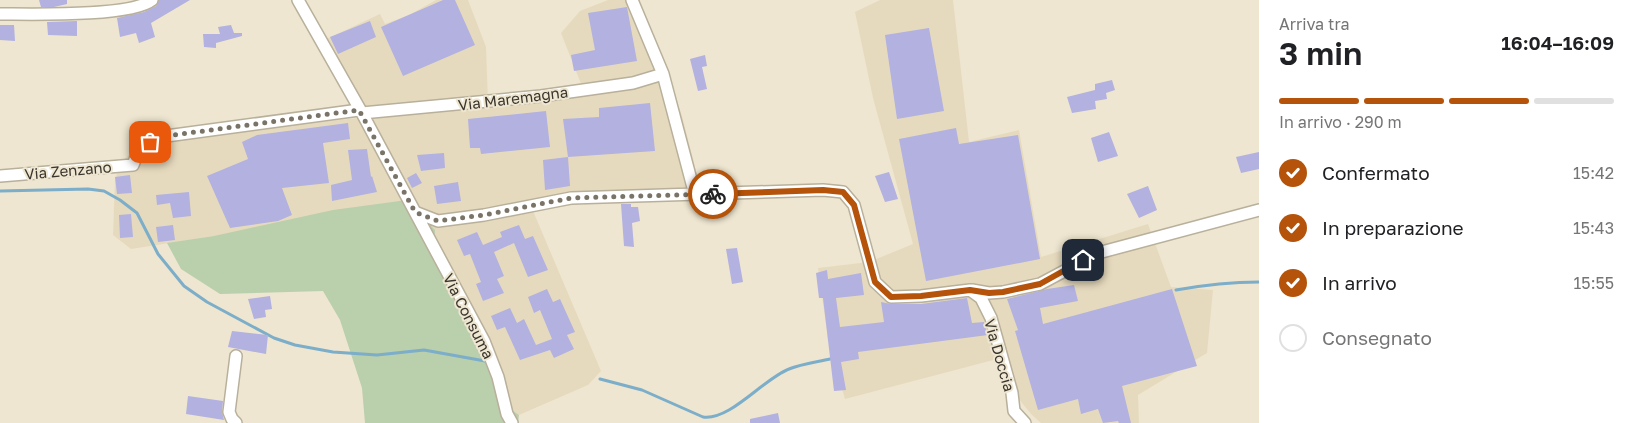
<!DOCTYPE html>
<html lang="it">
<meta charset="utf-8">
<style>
body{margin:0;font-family:"Golos Text",sans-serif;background:#f6f6f6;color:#202124;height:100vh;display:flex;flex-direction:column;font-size:19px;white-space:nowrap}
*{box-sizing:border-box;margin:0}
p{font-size:16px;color:#757577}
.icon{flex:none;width:28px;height:28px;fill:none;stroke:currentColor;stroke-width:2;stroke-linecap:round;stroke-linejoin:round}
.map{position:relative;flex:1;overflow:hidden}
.drawer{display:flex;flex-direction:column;background:#fff;width:375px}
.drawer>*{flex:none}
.pin{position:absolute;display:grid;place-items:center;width:42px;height:42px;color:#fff;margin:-21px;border-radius:10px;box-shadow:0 2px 8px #0006}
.courier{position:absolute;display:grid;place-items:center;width:50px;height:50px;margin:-25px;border:4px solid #b45309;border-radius:50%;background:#fff;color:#222;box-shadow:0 1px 6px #0007}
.summary em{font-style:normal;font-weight:600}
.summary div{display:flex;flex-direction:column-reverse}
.summary{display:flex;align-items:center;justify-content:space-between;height:85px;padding:0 20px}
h1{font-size:32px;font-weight:600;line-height:38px}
.bar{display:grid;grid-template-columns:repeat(4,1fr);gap:8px 5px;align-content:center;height:60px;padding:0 20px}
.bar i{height:6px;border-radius:4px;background:#e0e0e0}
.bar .current{background:#b45309}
.bar p{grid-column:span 4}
ol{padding:0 20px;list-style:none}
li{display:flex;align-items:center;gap:15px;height:55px}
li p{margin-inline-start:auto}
li .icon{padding:5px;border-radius:50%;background:#b45309;color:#fff;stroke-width:4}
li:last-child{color:#757577}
li i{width:28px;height:28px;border:2px solid #e0e0e0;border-radius:50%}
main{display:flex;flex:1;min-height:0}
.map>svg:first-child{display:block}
.built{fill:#e6dabe}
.green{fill:#bacfac}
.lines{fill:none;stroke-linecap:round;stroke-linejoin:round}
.stream{stroke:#7cadc9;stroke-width:3}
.building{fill:#b2b1e0}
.minor-casing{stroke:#b8b09b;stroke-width:14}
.minor{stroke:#fff;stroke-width:11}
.done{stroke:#797467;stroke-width:5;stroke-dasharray:0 9}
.route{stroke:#b45309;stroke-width:6}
.labels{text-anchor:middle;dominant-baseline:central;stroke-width:4;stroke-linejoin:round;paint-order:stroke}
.street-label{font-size:15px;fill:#3a362e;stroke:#eee6d0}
</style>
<main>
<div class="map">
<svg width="1259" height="423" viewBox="0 0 1259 423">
<rect width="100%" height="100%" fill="#eee6d0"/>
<path class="built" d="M 436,0 L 468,0 L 486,47 L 488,103 L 585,94 L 561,33 L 580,11 L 608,0 L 635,0 L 668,73 L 682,116 L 702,194 L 609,196 L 580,204 L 533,211 L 601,371 L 588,385 L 519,415 L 499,401 L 482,347 L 214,236 L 131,249 L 113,235 L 115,180 L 120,164 L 138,145 L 183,137 L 367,117 L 318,43 L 380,14 L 385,24 L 409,15 Z
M 880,0 L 953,0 L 969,142 L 1019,130 L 1041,257 L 1148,224 L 1171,287 L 1213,290 L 1207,353 L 1138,395 L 1139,423 L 1041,423 L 1032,415 L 1012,391 L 1001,358 L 845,399 L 828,339 L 818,268 L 869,262 L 913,244 L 873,98 L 855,12 Z"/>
<path class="green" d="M 407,200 L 435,230 L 434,245 L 474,322 L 499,401 L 519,415 L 518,423 L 365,423 L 362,388 L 340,320 L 323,291 L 220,294 L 181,269 L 167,243 L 214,236 L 333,210 Z"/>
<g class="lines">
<path class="stream" d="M 0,191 L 88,189 L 104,191 L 120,200 L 137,213 L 158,254 L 184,286 L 207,302 L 274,338 L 295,345 L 333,352 L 377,355 L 424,350 L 485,361
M 1176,290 C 1204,285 1231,282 1259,282
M 600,379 L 642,390 L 703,417 C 730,421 763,379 789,369 C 801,364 817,362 830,359"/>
</g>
<path class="building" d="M 39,0 L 67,0 L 67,4 L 54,7 L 41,7 Z
M 159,0 L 190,0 L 151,23 L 155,37 L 139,43 L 136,33 L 120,37 L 117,18 L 144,12 L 156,6 Z
M 443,0 L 455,0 L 475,45 L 403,76 L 381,27 Z
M 627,7 L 637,61 L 574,71 L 571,55 L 595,50 L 588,13 Z
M 77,21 L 77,36 L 48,35 L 47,22 Z
M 370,21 L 376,37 L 338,54 L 330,37 Z
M 0,25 L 14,25 L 15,41 L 0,40 Z
M 231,25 L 234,33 L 242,33 L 242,36 L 216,43 L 216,48 L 204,47 L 203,34 L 220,34 L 218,27 Z
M 929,28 L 944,111 L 897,119 L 885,35 Z
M 705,55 L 707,66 L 702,67 L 707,89 L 698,91 L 690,59 Z
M 1112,80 L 1115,90 L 1106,93 L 1107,99 L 1095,101 L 1096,109 L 1072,113 L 1067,97 L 1095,90 L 1095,84 Z
M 650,103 L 655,151 L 568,157 L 563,119 L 599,117 L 599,108 Z
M 546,111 L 550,147 L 481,154 L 480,148 L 470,148 L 468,119 Z
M 348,123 L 350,139 L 323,143 L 329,183 L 282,188 L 292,215 L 278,221 L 230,228 L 207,176 L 248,159 L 242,142 L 257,135 Z
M 956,128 L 959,144 L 1018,135 L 1040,259 L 926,281 L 899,139 Z
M 1109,132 L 1118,156 L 1098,162 L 1091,138 Z
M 367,149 L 371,177 L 372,176 L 377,192 L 332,201 L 331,185 L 352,180 L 348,150 Z
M 1259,152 L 1259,169 L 1241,173 L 1236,157 Z
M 444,153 L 445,168 L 421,171 L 417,155 Z
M 568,157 L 570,186 L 545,190 L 543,160 Z
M 889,172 L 898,199 L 885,202 L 875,176 Z
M 416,173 L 422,183 L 412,188 L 407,178 Z
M 130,175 L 132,193 L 117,194 L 115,177 Z
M 458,182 L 461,201 L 437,204 L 434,186 Z
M 1148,186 L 1157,210 L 1139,218 L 1127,194 Z
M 189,192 L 191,216 L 173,218 L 170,203 L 157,205 L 156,195 Z
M 621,204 L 631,204 L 631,207 L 638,207 L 640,221 L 632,223 L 634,247 L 624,246 Z
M 131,214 L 133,237 L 120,238 L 119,215 Z
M 173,225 L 175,240 L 158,242 L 156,227 Z
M 519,225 L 525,239 L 533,236 L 548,270 L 528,277 L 514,243 L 494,252 L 504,276 L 497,279 L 504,293 L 483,301 L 476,284 L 481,282 L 470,254 L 464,256 L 457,240 L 477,232 L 483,245 L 502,237 L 500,232 Z
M 737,248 L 743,282 L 732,284 L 726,249 Z
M 827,270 L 828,279 L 861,273 L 864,295 L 836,298 L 840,327 L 884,322 L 881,302 L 891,304 L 921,304 L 967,298 L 972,323 L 984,322 L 988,335 L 858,352 L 859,359 L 841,362 L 846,390 L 834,391 L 823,298 L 819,298 L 816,273 Z
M 1074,285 L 1078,301 L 1040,308 L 1043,324 L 1172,289 L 1197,366 L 1122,386 L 1131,423 L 1119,423 L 1118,421 L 1103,423 L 1098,409 L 1081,414 L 1078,399 L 1038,410 L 1015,331 L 1018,330 L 1007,299 L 1047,289 Z
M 547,289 L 553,302 L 560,299 L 575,332 L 567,335 L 574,349 L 554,358 L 550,350 L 520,360 L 505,327 L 497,330 L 491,316 L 510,308 L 517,323 L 524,319 L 536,345 L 552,339 L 540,310 L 534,313 L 528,297 Z
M 270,296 L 272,309 L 265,310 L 266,317 L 254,319 L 248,299 Z
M 232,331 L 268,335 L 266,354 L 228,347 Z
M 188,396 L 223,401 L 222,412 L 224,420 L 186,414 Z
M 778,413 L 780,423 L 750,423 L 750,419 Z"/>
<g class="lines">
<g class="minor-casing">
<path id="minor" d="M 298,0 L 362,113 L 484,341 L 498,377 L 507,414 L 512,423
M 632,0 L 663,74 L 695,195
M 0,14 C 31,14 131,17 152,0
M 362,113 L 541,96 L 633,83 L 663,74
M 0,176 L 133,165 L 140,147 L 159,137 L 359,110
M 415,212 L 438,221 L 484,215 L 571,198 L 823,190 L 843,192 L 854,205 L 875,282 L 891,297 L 921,296 L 970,290 L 981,298 L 991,318 L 1012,393 L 1014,411 L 1025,423
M 972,290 L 989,293 L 1003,292 L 1040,284 L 1098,253 L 1259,210
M 236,423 L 232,419 L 229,412 L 236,356"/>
</g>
<use href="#minor" class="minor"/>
</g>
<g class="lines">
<path class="done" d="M 150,142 L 159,137 L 359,110 L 415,212 L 438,221 L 484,215 L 571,198 L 713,194"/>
<path class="route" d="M 713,194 L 823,190 L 843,192 L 854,205 L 875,282 L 891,297 L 921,296 L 970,290 L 989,293 L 1003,292 L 1040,284 L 1083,260"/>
</g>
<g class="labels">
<g class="street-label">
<text transform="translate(513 98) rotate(-7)">Via Maremagna</text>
<text transform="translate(68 170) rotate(-5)">Via Zenzano</text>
<text transform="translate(469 316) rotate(63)">Via Consuma</text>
<text transform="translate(1000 355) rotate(74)">Via Doccia</text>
</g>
</g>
</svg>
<div class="pin" style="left:150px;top:142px;background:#ea580c"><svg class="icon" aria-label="bag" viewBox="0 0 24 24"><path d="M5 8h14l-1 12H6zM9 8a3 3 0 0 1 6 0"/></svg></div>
<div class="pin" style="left:1083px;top:260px;background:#1f2937"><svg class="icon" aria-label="home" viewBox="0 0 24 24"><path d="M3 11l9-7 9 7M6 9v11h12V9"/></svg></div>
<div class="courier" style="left:713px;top:194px"><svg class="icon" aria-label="bike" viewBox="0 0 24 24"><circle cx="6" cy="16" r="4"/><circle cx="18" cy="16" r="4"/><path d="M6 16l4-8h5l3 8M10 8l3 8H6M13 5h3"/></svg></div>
</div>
<section class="drawer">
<div class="summary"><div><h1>3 min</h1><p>Arriva tra</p></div><em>16:04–16:09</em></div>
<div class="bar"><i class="current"></i><i class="current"></i><i class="current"></i><i></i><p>In arrivo · 290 m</p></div>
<ol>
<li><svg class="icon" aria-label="check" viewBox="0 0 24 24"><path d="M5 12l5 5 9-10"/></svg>Confermato<p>15:42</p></li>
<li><svg class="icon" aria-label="check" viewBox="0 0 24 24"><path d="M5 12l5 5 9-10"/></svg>In preparazione<p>15:43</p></li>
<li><svg class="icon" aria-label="check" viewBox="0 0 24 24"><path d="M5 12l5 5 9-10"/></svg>In arrivo<p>15:55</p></li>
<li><i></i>Consegnato</li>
</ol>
</section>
</main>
